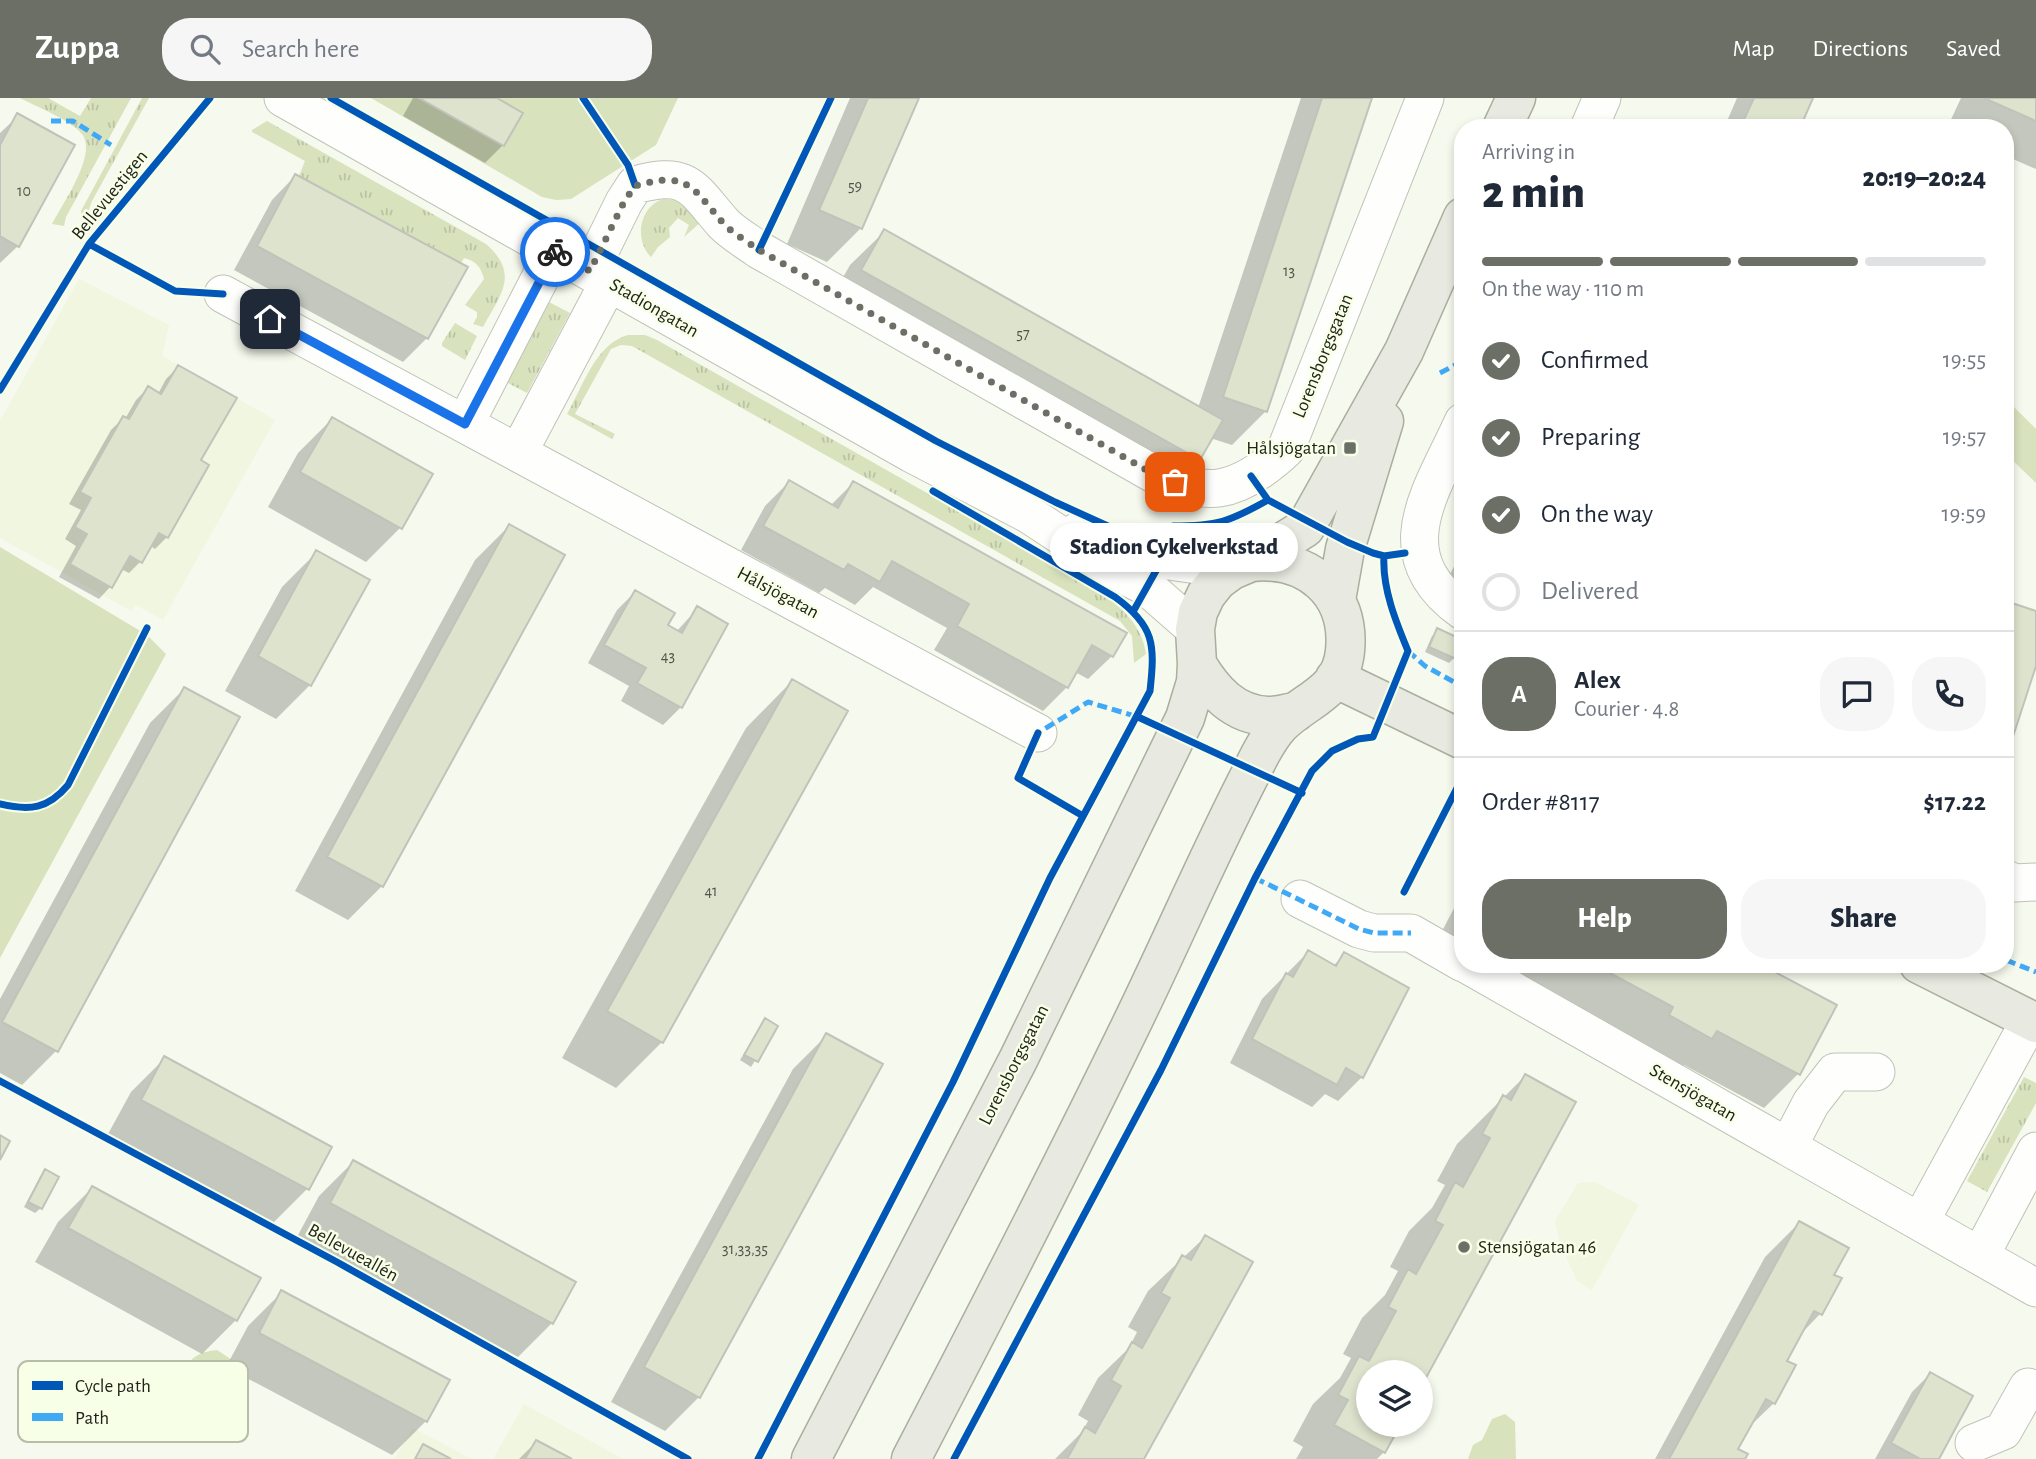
<!DOCTYPE html>
<meta charset="utf-8">
<style>
body{margin:0;font-family:"Alegreya Sans",sans-serif;background:#f6f6f7;color:#1f2937;height:100vh;display:flex;flex-direction:column;font-size:26px;white-space:nowrap}
*{box-sizing:border-box;margin:0}
p{font-size:23px;color:#747a83}
.icon{flex:none;width:38px;height:38px;fill:none;stroke:currentColor;stroke-width:2;stroke-linecap:round;stroke-linejoin:round}
.map{position:relative;flex:1;overflow:hidden}
.sheet{position:absolute;left:1454px;top:21px;width:560px;height:854px;display:flex;flex-direction:column;background:#fff;border-radius:28px;box-shadow:0 4px 10px #0003}
.sheet>*{flex:none}
.fabs{position:absolute;left:1356px;top:1262px;display:grid;gap:14px}
.fabs a{display:grid;place-items:center;width:77px;height:77px;border-radius:50%;background:#fff;box-shadow:0 4px 10px #0003;font-size:35px}
.pin{position:absolute;display:grid;place-items:center;width:60px;height:60px;color:#fff;margin:-30px;border-radius:14px;box-shadow:0 4px 10px #0006}
.courier{position:absolute;display:grid;place-items:center;width:70px;height:70px;margin:-35px;border:5px solid #1a73e8;border-radius:50%;background:#fff;color:#222;box-shadow:0 2px 9px #0007}
.bubble{position:absolute;height:49px;border-radius:24px;background:#fff;box-shadow:0 4px 10px #0003;font-size:23px;font-weight:800;line-height:49px;text-align:center}
.head em{font-style:normal;font-weight:800}
.head div{display:flex;flex-direction:column-reverse}
.head{display:flex;align-items:center;justify-content:space-between;height:119px;padding:0 28px}
h1{font-size:46px;font-weight:800;line-height:52px}
.bar{display:grid;grid-template-columns:repeat(4,1fr);gap:10px 7px;align-content:center;height:84px;padding:0 28px}
.bar i{height:9px;border-radius:5px;background:#e0e1e3}
.bar .current{background:#6c6f65}
.bar p{grid-column:span 4}
.line{display:flex;align-items:center;gap:18px;padding:0 28px;border-top:2px solid #e0e1e3}
.line div{flex:1}
.round{display:grid;place-items:center;flex:none;width:74px;height:74px;border-radius:28px;background:#f6f6f7}
ol{padding:0 28px;list-style:none}
li{display:flex;align-items:center;gap:21px;height:77px}
li p{margin-inline-start:auto}
li .icon{padding:7px;border-radius:50%;background:#6c6f65;color:#fff;stroke-width:4}
li:last-child{color:#747a83}
li i{width:38px;height:38px;border:4px solid #e0e1e3;border-radius:50%}
.button{display:flex;gap:14px;margin-top:auto;padding:14px 28px}
.button a{flex:1;height:80px;border-radius:28px;background:#6c6f65;color:#fff;font-size:28px;font-weight:800;line-height:80px;text-align:center}
.button a+a{background:#f6f6f7;color:#1f2937}
header{display:flex;align-items:center;gap:42px;box-sizing:border-box;height:98px;padding:0 35px;background:#6c6f65;color:#fff}
header strong{font-size:33px}
nav{display:flex;gap:38px;margin-inline-start:auto;font-size:24px}
.search{width:490px;height:63px;background:#f6f6f7;display:flex;align-items:center;gap:18px;box-sizing:border-box;padding:0 24px;border-radius:28px;color:#747a83;font-size:26px}
.map>svg:first-child{display:block}
.built{fill:#f0f6e0}
.grass{fill:url(#grass-tufts)}
.park{fill:#d8e2bd}
.shadow{fill:#0003}
.building{fill:#dee3ce;stroke:#c0c3b9;stroke-width:2}
.lines{fill:none;stroke-linecap:round;stroke-linejoin:round}
.minor-casing{stroke:#c0c3b9;stroke-width:39}
.major-casing{stroke:#aaae9d;stroke-width:41}
.minor{stroke:#fefefc;stroke-width:37}
.major{stroke:#e8eae1;stroke-width:38}
.quiet{stroke:#3fa9f5;stroke-width:5;stroke-dasharray:10 5;stroke-linecap:butt}
.cycleway-casing{stroke:#f8ffe7;stroke-width:11}
.cycleway{stroke:#0057b8;stroke-width:7}
.done{stroke:#6c6f65;stroke-width:7;stroke-dasharray:0 12.6}
.route{stroke:#1a73e8;stroke-width:9}
.poi-dot{fill:#6c6f65;stroke:#f8ffe7;stroke-width:2.5}
.labels{text-anchor:middle;dominant-baseline:central;stroke-width:5;stroke-linejoin:round;paint-order:stroke}
.number-label{font-size:16px;fill:#515448}
.street-label{font-size:19px;fill:#22241c;stroke:#f8ffe7}
.poi-label{font-size:19px;fill:#22241c;stroke:#f8ffe7;text-anchor:end}
.key{fill:#f8ffe7;stroke:#b8bdaa;stroke-width:2}
.key-label{font-size:19px;fill:#22241c}
</style>
<header>
<strong>Zuppa</strong>
<div class="search"><svg class="icon" aria-label="search" viewBox="0 0 24 24"><circle cx="10" cy="10" r="6"/><path d="M15 15l6 6"/></svg>Search here</div>
<nav><a>Map</a><a>Directions</a><a>Saved</a></nav>
</header>
<div class="map">
<svg width="2036" height="1361" viewBox="0 0 2036 1361">
<defs>
<pattern id="grass-tufts" width="24" height="20" patternUnits="userSpaceOnUse" patternTransform="scale(1.75)"><rect width="24" height="20" fill="#d8e2bd"/><path d="M3 7l-1-3M5 7V3M7 7l1-3M15 17l-1-3M17 17v-4M19 17l1-3" fill="none" stroke="#b9c2a2"/></pattern>
</defs>
<rect width="100%" height="100%" fill="#f6f9ed"/>
<path class="built" d="M 79,181 L 169,227 L 162,258 L 275,322 L 163,522 L 136,507 L 131,513 L 0,440 L 0,323 Z
M 1595,1084 L 1639,1107 L 1592,1192 L 1577,1183 L 1560,1145 L 1555,1123 L 1578,1085 Z
M 524,1306 L 623,1361 L 493,1361 Z
M 413,1330 L 472,1361 L 394,1361 Z"/>
<path class="grass" d="M 20,0 L 48,0 L 80,18 L 91,0 L 131,0 L 66,119 L 64,128 L 52,126 C 62,106 98,56 82,36 C 71,22 37,9 20,0 Z
M 142,0 L 149,0 L 92,103 L 85,122 L 92,128 L 89,132 L 85,130 L 81,113 Z
M 267,23 L 486,146 C 520,176 501,196 483,229 L 473,226 L 477,219 L 477,214 L 465,207 L 484,181 C 481,169 476,163 464,160 L 458,171 L 299,78 L 305,63 L 252,34 L 252,32 Z
M 663,101 L 683,103 L 703,122 L 684,139 L 689,127 L 678,120 L 669,130 L 670,139 L 658,149 L 651,159 C 634,142 639,109 663,101 Z
M 549,204 L 570,215 L 527,295 L 506,284 Z
M 455,225 L 477,238 L 465,262 L 442,248 L 442,245 Z
M 628,237 L 645,237 L 657,242 L 1100,493 C 1121,509 1142,527 1146,556 L 1134,565 L 1132,538 L 1120,523 L 632,248 L 621,247 L 611,251 L 575,316 L 615,336 L 612,341 L 567,316 C 582,290 596,245 628,237 Z
M 2024,979 L 2036,985 L 2036,1005 L 1987,1094 L 1967,1083 Z"/>
<path class="park" d="M 371,0 L 678,0 L 656,47 L 571,101 L 556,102 L 542,99 Z
M 2011,306 L 2036,331 L 2036,385 L 2006,356 L 2006,311 Z
M 0,449 L 147,537 L 166,556 L 0,860 Z
M 217,1252 C 232,1262 243,1267 244,1286 L 204,1291 L 189,1286 L 184,1275 C 190,1258 200,1254 217,1252 Z
M 1505,1316 L 1515,1324 L 1516,1361 L 1468,1361 L 1473,1347 L 1482,1342 L 1492,1321 Z"/>
<path class="shadow" d="M 413,0 L 494,0 L 503,47 L 485,65 L 403,18 Z
M 850,0 L 917,0 L 861,130 L 827,164 L 787,146 Z
M 1301,0 L 1370,0 L 1266,313 L 1232,347 L 1210,340 L 1199,361 L 1165,395 L 828,206 L 850,167 L 885,133 L 1198,310 Z
M 1737,0 L 1811,0 L 1798,30 L 1724,30 Z
M 1961,0 L 2036,0 L 2036,71 L 2006,58 L 2006,30 L 1947,30 Z
M 18,18 L 18,148 L 0,165 L 0,35 Z
M 295,78 L 466,170 L 427,240 L 403,264 L 234,172 L 272,102 Z
M 178,269 L 199,363 L 167,439 L 155,451 L 149,447 L 140,464 L 129,475 L 121,471 L 110,489 L 99,501 L 59,479 L 76,448 L 65,441 L 81,412 L 69,406 L 111,332 L 123,320 L 125,321 L 136,302 L 148,290 L 158,296 L 166,281 Z
M 332,321 L 430,376 L 400,430 L 366,464 L 268,409 L 298,355 Z
M 789,384 L 831,407 L 853,385 L 1112,558 L 1088,581 L 1075,574 L 1067,589 L 1043,613 L 934,552 L 947,530 L 873,489 L 855,507 L 825,490 L 819,495 L 741,452 L 765,408 Z
M 509,428 L 382,788 L 348,822 L 295,793 L 475,462 Z
M 1463,451 L 1463,519 L 1435,505 Z
M 316,455 L 310,587 L 276,621 L 225,593 L 282,489 Z
M 635,494 L 666,528 L 676,534 L 697,511 L 681,609 L 663,627 L 621,603 L 629,588 L 588,565 L 617,512 Z
M 2006,505 L 2036,515 L 2036,562 L 2006,655 Z
M 1438,533 L 1454,560 L 1449,565 L 1425,554 L 1432,538 Z
M 792,583 L 662,944 L 616,990 L 562,960 L 746,630 Z
M 184,591 L 56,953 L 22,987 L 0,975 L 0,901 L 150,625 Z
M 1463,793 L 1463,847 L 1441,835 Z
M 1308,854 L 1333,868 L 1344,857 L 1362,979 L 1338,1003 L 1325,996 L 1312,1009 L 1230,965 L 1262,901 Z
M 1499,866 L 1756,866 L 1798,976 L 1764,1010 L 1684,967 L 1677,974 L 1636,952 L 1640,943 Z
M 765,922 L 776,929 L 751,969 L 740,962 Z
M 827,937 L 699,1299 L 665,1333 L 611,1304 L 793,971 Z
M 165,960 L 330,1049 L 307,1091 L 273,1125 L 108,1036 L 131,994 Z
M 1525,978 L 1421,1285 L 1421,1274 L 1368,1274 L 1368,1326 L 1384,1354 L 1377,1361 L 1296,1361 L 1303,1349 L 1293,1343 L 1313,1306 L 1340,1280 L 1351,1260 L 1343,1256 L 1362,1220 L 1385,1197 L 1398,1173 L 1390,1169 L 1409,1133 L 1432,1110 L 1445,1087 L 1437,1083 L 1457,1046 Z
M 353,1064 L 574,1185 L 552,1225 L 518,1259 L 297,1139 L 319,1098 Z
M 45,1074 L 41,1110 L 35,1115 L 24,1109 L 40,1079 Z
M 92,1090 L 236,1222 L 202,1256 L 35,1164 L 58,1124 Z
M 1799,1125 L 1832,1177 L 1820,1216 L 1799,1238 L 1784,1263 L 1774,1305 L 1747,1331 L 1736,1352 L 1743,1361 L 1655,1361 L 1765,1159 Z
M 1205,1139 L 1142,1361 L 1055,1361 L 1082,1334 L 1088,1323 L 1078,1317 L 1098,1280 L 1129,1250 L 1137,1234 L 1128,1229 L 1148,1193 Z
M 282,1194 L 426,1323 L 392,1357 L 226,1269 L 248,1228 Z
M 1930,1276 L 1937,1361 L 1875,1361 L 1912,1294 Z
M 536,1344 L 568,1361 L 519,1361 Z"/>
<path class="building" d="M 419,0 L 497,0 L 523,15 L 504,48 Z
M 868,0 L 919,0 L 862,131 L 819,112 Z
M 1322,0 L 1372,0 L 1267,314 L 1223,299 Z
M 1754,0 L 1813,0 L 1800,30 L 1740,30 Z
M 1984,0 L 2036,0 L 2036,23 Z
M 17,15 L 75,47 L 19,149 L 0,138 L 0,47 Z
M 295,76 L 468,169 L 428,241 L 257,148 Z
M 884,131 L 1223,322 L 1200,362 L 861,172 Z
M 178,267 L 237,300 L 201,362 L 209,367 L 168,440 L 159,435 L 142,465 L 130,458 L 112,490 L 70,466 L 87,436 L 75,429 L 91,400 L 80,394 L 123,318 L 129,321 L 148,288 L 161,296 Z
M 332,319 L 433,376 L 402,431 L 300,374 Z
M 789,382 L 838,410 L 853,383 L 1127,535 L 1113,559 L 1092,547 L 1068,590 L 957,528 L 969,506 L 892,463 L 880,484 L 848,466 L 844,472 L 763,428 Z
M 509,426 L 565,457 L 383,789 L 327,759 Z
M 316,452 L 370,482 L 311,588 L 258,558 Z
M 635,492 L 675,515 L 668,527 L 682,535 L 697,508 L 728,526 L 682,610 L 637,585 L 646,570 L 604,547 Z
M 2006,503 L 2036,513 L 2036,568 L 2006,660 Z
M 1437,530 L 1463,542 L 1456,561 L 1429,549 Z
M 792,581 L 848,613 L 663,945 L 607,913 Z
M 184,589 L 240,619 L 58,954 L 2,924 Z
M 1308,852 L 1336,868 L 1344,854 L 1409,890 L 1363,980 L 1346,970 L 1337,987 L 1252,941 L 1286,875 L 1293,879 Z
M 1593,866 L 1760,866 L 1837,907 L 1800,977 L 1717,933 L 1712,941 L 1669,917 L 1673,909 Z
M 765,920 L 778,928 L 758,964 L 744,957 Z
M 826,935 L 883,966 L 700,1300 L 644,1269 Z
M 164,958 L 332,1049 L 309,1092 L 141,1002 Z
M 1525,976 L 1576,1004 L 1421,1289 L 1421,1274 L 1368,1274 L 1368,1326 L 1401,1326 L 1385,1355 L 1334,1327 L 1348,1302 L 1338,1297 L 1359,1258 L 1369,1263 L 1396,1213 L 1388,1209 L 1408,1171 L 1416,1176 L 1443,1127 L 1435,1123 L 1455,1084 L 1463,1089 L 1490,1040 L 1482,1036 L 1503,997 L 1511,1002 Z
M 0,1037 L 10,1043 L 0,1062 Z
M 353,1062 L 576,1184 L 553,1226 L 330,1105 Z
M 45,1071 L 59,1079 L 42,1111 L 28,1104 Z
M 92,1088 L 261,1180 L 237,1223 L 68,1130 Z
M 1799,1123 L 1849,1150 L 1834,1177 L 1842,1180 L 1822,1217 L 1814,1213 L 1787,1263 L 1796,1267 L 1775,1306 L 1766,1301 L 1738,1351 L 1748,1356 L 1745,1361 L 1669,1361 Z
M 1205,1137 L 1253,1164 L 1144,1361 L 1067,1361 L 1085,1329 L 1095,1335 L 1121,1288 L 1111,1282 L 1132,1244 L 1142,1250 L 1170,1200 L 1161,1195 L 1182,1157 L 1191,1162 Z
M 281,1192 L 450,1282 L 427,1324 L 259,1235 Z
M 1930,1274 L 1973,1298 L 1939,1361 L 1920,1361 L 1891,1345 Z
M 536,1342 L 572,1361 L 525,1361 Z
M 423,1346 L 451,1361 L 415,1361 Z"/>
<g class="lines">
<g class="minor-casing">
<path id="minor" d="M 283,0 L 912,356 L 1028,416 L 1115,473 L 1147,489 L 1195,531
M 1589,30 L 1602,0
M 590,173 L 624,104 L 635,87 C 689,72 692,90 724,126 C 734,136 748,144 759,152 L 1159,379 C 1178,384 1200,393 1219,390 C 1245,386 1268,368 1286,351 L 1425,0
M 223,196 L 1038,635
M 1463,324 C 1432,393 1383,456 1463,513
M 465,326 L 554,153
M 518,355 L 609,184
M 1078,433 L 1162,462 L 1232,472
M 2006,781 L 2015,785 L 2036,784
M 1300,801 L 1359,831 L 1374,835 L 1411,835 L 1463,865
M 1466,866 L 2036,1190
M 1788,1049 L 1811,1005 L 1835,974 L 1876,974
M 1920,1124 L 2030,922
M 1980,1158 L 2036,1053
M 1974,1345 L 2003,1333 L 2028,1289"/>
</g>
<g class="major-casing">
<path id="major" d="M 1502,30 L 1516,0
M 1336,502 L 1345,451 L 1384,323
M 1197,566 C 1213,593 1234,617 1268,618 C 1277,618 1287,615 1296,614
M 1335,580 L 1463,642
M 1919,866 L 2036,925
M 811,1361 L 1018,962 L 1185,620 L 1196,584 L 1197,566 L 1195,531 L 1198,514 L 1206,497 L 1217,483 L 1232,472 L 1251,464 L 1305,430 L 1404,253 L 1463,119
M 911,1361 C 986,1217 1060,1073 1131,927 C 1172,843 1209,756 1252,673 C 1259,658 1268,640 1280,627 C 1306,601 1341,595 1345,553 C 1351,494 1307,458 1251,464"/>
</g>
<use href="#minor" class="minor"/>
<use href="#major" class="major"/>
<path class="quiet" d="M 51,23 L 73,23 L 111,47
M 1440,275 L 1463,263
M 1408,553 L 1425,568 L 1463,589
M 1036,641 L 1038,635 L 1088,604 L 1138,619
M 1255,780 L 1359,831 L 1374,835 L 1411,835
M 2006,862 L 2036,874"/>
<g class="cycleway-casing">
<path id="cycleway" d="M 331,0 L 936,343 L 1055,404 L 1110,429 L 1169,442
M 583,0 L 628,67 L 635,87
M 89,146 L 175,193 L 223,196
M 759,152 L 831,0
M 0,292 L 89,146 L 210,0
M 1251,378 L 1268,402 L 1347,444 L 1373,455 L 1384,458 L 1405,455
M 1134,512 L 1162,462 L 1173,428 C 1217,428 1229,424 1268,402
M 1138,619 L 1302,695
M 1038,635 L 1018,680 L 1083,718
M 0,706 C 30,713 48,711 68,687 L 147,530
M 1404,794 L 1458,688
M 0,983 L 337,1164 L 688,1361
M 758,1361 L 953,984 L 1050,780 L 1150,593 C 1155,547 1155,528 1115,499 L 933,393
M 954,1361 L 1161,972 L 1255,780 L 1312,673 L 1332,653 L 1358,641 L 1373,639 L 1408,553 C 1396,524 1382,490 1384,458"/>
</g>
<use href="#cycleway" class="cycleway"/>
</g>
<g class="lines">
<path class="done" d="M 555,154 L 590,173 L 624,104 L 635,88 C 689,72 692,90 724,126 C 734,136 748,144 759,152 L 1159,379 L 1175,384"/>
<path class="route" d="M 270,221 L 465,326 L 555,154"/>
</g>
<g class="poi-dot">
<rect x="1343" y="343" width="14" height="14" rx="3.5"/>
<circle cx="1464" cy="1149" r="7"/>
</g>
<g class="labels">
<g class="number-label">
<text x="855" y="88">59</text>
<text x="24" y="93">10</text>
<text x="1289" y="173">13</text>
<text x="1023" y="236">57</text>
<text x="668" y="558">43</text>
<text x="711" y="793">41</text>
<text x="745" y="1151">31,33,35</text>
</g>
<g class="street-label">
<text transform="translate(110 97) rotate(-51)">Bellevuestigen</text>
<text transform="translate(654 210) rotate(30)">Stadiongatan</text>
<text transform="translate(1323 258) rotate(-68)">Lorensborgsgatan</text>
<text transform="translate(778 495) rotate(28)">Hålsjögatan</text>
<text transform="translate(1014 967) rotate(-63)">Lorensborgsgatan</text>
<text transform="translate(1693 995) rotate(30)">Stensjögatan</text>
<text transform="translate(353 1155) rotate(29)">Bellevueallén</text>
</g>
<g class="poi-label">
<text x="1336" y="350">Hålsjögatan</text>
<text x="1478" y="1149" text-anchor="start">Stensjögatan 46</text>
</g>
</g>
<rect x="18" y="1263" width="230" height="81" rx="10" class="key"/>
<rect x="32" y="1283" width="31" height="9" fill="#0057b8"/>
<rect x="32" y="1315" width="31" height="8" fill="#3fa9f5"/>
<g class="key-label">
<text x="75" y="1294">Cycle path</text>
<text x="75" y="1326">Path</text>
</g>
</svg>
<div class="fabs">
<a><svg class="icon" aria-label="layers" viewBox="0 0 24 24"><path d="M12 4l9 5-9 5-9-5zM3 14l9 5 9-5"/></svg></a>
</div>
<div class="pin" style="left:1175px;top:384px;background:#ea580c"><svg class="icon" aria-label="bag" viewBox="0 0 24 24"><path d="M5 8h14l-1 12H6zM9 8a3 3 0 0 1 6 0"/></svg></div>
<div class="pin" style="left:270px;top:221px;background:#1f2937"><svg class="icon" aria-label="home" viewBox="0 0 24 24"><path d="M3 11l9-7 9 7M6 9v11h12V9"/></svg></div>
<div class="courier" style="left:555px;top:154px"><svg class="icon" aria-label="bike" viewBox="0 0 24 24"><circle cx="6" cy="16" r="4"/><circle cx="18" cy="16" r="4"/><path d="M6 16l4-8h5l3 8M10 8l3 8H6M13 5h3"/></svg></div>
<div class="bubble" style="left:1050px;top:425px;width:248px">Stadion Cykelverkstad</div>
<section class="sheet">
<div class="head"><div><h1>2 min</h1><p>Arriving in</p></div><em>20:19–20:24</em></div>
<div class="bar"><i class="current"></i><i class="current"></i><i class="current"></i><i></i><p>On the way · 110 m</p></div>
<ol>
<li><svg class="icon" aria-label="check" viewBox="0 0 24 24"><path d="M5 12l5 5 9-10"/></svg>Confirmed<p>19:55</p></li>
<li><svg class="icon" aria-label="check" viewBox="0 0 24 24"><path d="M5 12l5 5 9-10"/></svg>Preparing<p>19:57</p></li>
<li><svg class="icon" aria-label="check" viewBox="0 0 24 24"><path d="M5 12l5 5 9-10"/></svg>On the way<p>19:59</p></li>
<li><i></i>Delivered</li>
</ol>
<div class="line" style="height:126px"><b class="round" style="background:#6c6f65;color:#fff">A</b><div><b>Alex</b><p>Courier · 4.8</p></div><a class="round"><svg class="icon" aria-label="chat" viewBox="0 0 24 24"><path d="M4 5h16v11H9l-5 4z"/></svg></a><a class="round"><svg class="icon" aria-label="phone" viewBox="0 0 24 24"><path d="M5 4h4l2 5-3 2q2 4 5 5l2-3 5 2v4C11 20 4 13 5 4z"/></svg></a></div>
<div class="line" style="height:91px"><div>Order #8117</div><b>$17.22</b></div>
<div class="button"><a>Help</a><a>Share</a></div>
</section>
</div>
